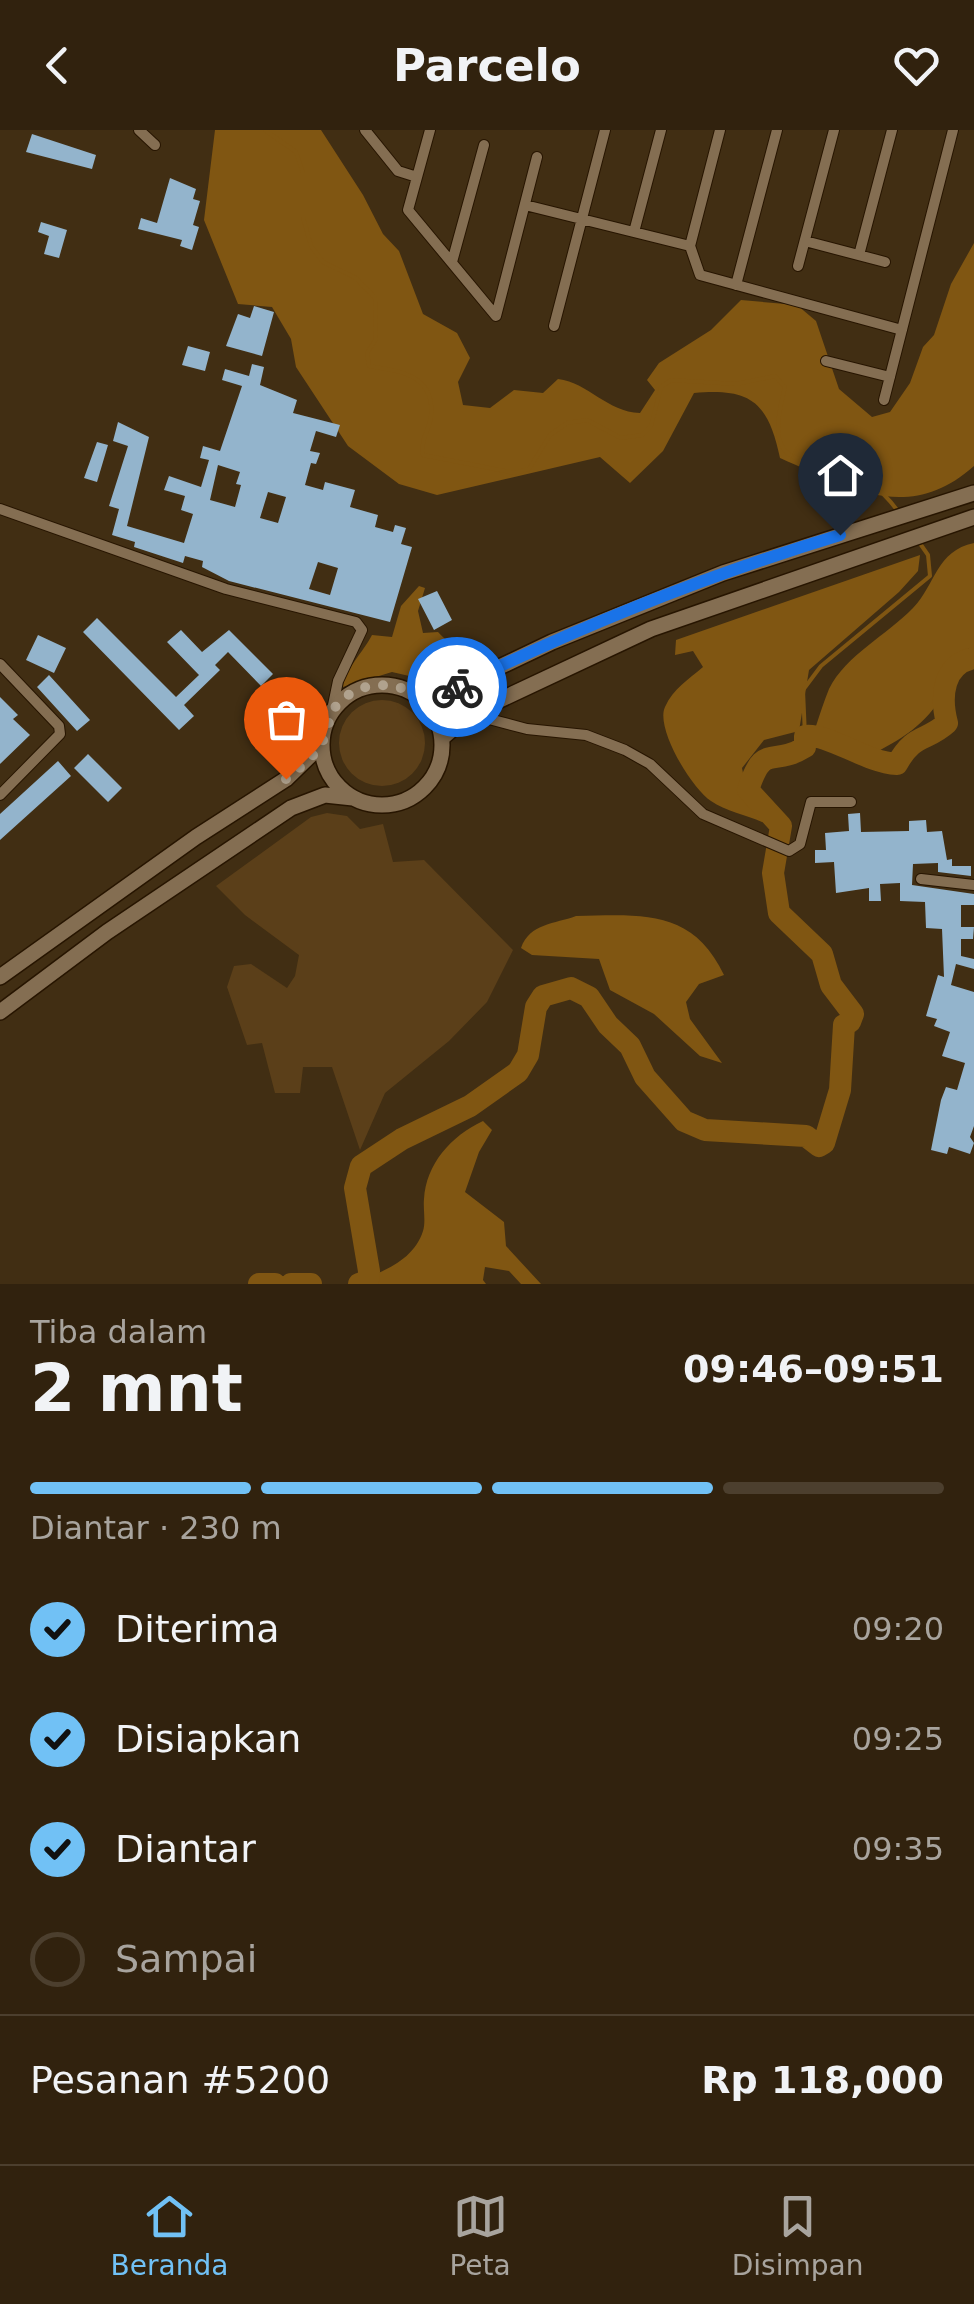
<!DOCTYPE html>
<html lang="id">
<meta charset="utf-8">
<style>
body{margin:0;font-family:"DejaVu Sans",sans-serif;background:#392a17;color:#f1f3f6;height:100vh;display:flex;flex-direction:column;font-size:38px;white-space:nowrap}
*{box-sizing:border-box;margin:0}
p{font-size:32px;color:#a8a49e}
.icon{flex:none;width:55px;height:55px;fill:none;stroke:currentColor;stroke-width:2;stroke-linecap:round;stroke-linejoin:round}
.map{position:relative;height:1154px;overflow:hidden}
.side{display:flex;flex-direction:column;background:#31220e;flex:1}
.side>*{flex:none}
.pin{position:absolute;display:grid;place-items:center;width:85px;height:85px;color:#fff;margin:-102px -42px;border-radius:50% 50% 50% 0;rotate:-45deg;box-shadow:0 0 10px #0007}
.pin .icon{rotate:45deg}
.courier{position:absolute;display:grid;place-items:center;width:100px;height:100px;margin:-50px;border:8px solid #1a73e8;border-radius:50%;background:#fff;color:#222;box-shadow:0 2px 12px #0007}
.head em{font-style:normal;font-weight:600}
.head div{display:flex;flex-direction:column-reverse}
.head{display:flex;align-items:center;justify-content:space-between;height:170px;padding:0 30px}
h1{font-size:65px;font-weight:600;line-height:75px}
.bar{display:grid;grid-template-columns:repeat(4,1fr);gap:15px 10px;align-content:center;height:120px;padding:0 30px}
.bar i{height:12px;border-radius:8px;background:#4c3f2e}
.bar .selected{background:#71c1f5}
.bar p{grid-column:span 4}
.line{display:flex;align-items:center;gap:25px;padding:0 30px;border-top:2px solid #4c3f2e}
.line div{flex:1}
ol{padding:0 30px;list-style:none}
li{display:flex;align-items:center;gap:30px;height:110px}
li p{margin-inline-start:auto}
li .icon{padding:10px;border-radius:50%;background:#71c1f5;color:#111;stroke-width:4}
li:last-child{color:#a8a49e}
li i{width:55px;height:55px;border:5px solid #4c3f2e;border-radius:50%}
header{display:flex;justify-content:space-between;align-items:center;height:130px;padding:0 30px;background:#31220e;font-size:45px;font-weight:600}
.dock{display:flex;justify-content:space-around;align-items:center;height:140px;border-top:2px solid #4c3f2e;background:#31220e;font-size:28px;color:#a8a49e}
.dock a{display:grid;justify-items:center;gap:5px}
.dock .selected{color:#71c1f5}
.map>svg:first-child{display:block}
.green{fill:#5b3f19}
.forest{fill:#805612}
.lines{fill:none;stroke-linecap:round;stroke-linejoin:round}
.stream{stroke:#805612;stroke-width:4}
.river{stroke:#805612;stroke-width:22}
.building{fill:#93b4cc;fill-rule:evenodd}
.minor-casing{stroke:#271500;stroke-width:12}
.secondary-casing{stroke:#271500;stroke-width:18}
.minor{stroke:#846e52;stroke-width:10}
.secondary{stroke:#846e52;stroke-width:15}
.done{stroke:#b0a28e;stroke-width:10;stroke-dasharray:0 18}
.route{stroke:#1a73e8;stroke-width:12}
</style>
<header><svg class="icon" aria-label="back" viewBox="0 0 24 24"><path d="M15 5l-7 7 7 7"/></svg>Parcelo<svg class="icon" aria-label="heart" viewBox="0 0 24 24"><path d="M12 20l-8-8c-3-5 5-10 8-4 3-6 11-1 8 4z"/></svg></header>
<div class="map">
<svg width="974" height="1154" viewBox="0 0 974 1154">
<rect width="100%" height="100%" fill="#412e13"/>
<path class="green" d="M339 613a43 43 0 1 1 86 0a43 43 0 1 1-86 0Z
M 327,683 L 347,686 L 360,699 L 383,694 L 393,732 L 424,730 L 513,820 L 487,872 L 449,911 L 385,963 L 360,1020 L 332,937 L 303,937 L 300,963 L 275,963 L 262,913 L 247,915 L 227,857 L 234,836 L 251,834 L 287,858 L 295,846 L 299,825 L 245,785 L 216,756 L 311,687 Z"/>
<path class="forest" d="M 215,0 L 321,0 L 363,65 L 383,104 L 399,121 L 423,184 L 457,203 L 470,228 L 458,252 L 463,275 L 490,278 L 514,260 L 543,263 L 558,249 C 589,253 607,282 640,283 L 655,260 L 647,250 L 659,233 L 711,200 L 741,170 L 797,175 L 816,191 L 839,259 L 872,287 L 890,282 L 910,253 L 923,217 L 934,205 L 951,154 L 974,113 L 974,336 C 908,395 847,357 780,328 C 768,272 751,258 694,263 L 663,321 L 630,353 L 600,327 L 437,365 L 399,354 L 348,316 L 296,237 L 291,209 L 272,177 L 238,174 L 204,90 Z
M 974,413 L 974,519 L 969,518 C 953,538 950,556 937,574 C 918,602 888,616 859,631 L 816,596 C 820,584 824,571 829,559 C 846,525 887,505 913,478 C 936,454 936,421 974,413 Z
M 920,425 L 918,441 L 899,462 L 809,540 L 799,601 L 764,610 L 742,638 L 748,668 L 767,690 L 762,692 C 747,685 725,681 711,671 C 692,659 655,598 665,577 C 673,559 689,549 703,537 L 693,521 L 675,525 L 676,510 Z
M 419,456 L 425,458 L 418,481 L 423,503 L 438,502 C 449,515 467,522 474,537 L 435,552 L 392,542 L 343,557 C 343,542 364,521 372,505 L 392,507 L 401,476 Z
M 576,786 C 641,785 692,778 724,845 L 699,854 L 686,872 L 690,889 L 722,933 L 700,926 L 654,884 L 610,860 L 599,829 L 532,825 L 521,818 C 530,793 555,794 576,786 Z
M 483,991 L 492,1000 L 479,1022 L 465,1062 L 504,1092 L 506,1116 L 541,1154 L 521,1154 L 509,1141 L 485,1137 L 483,1150 L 486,1154 L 348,1154 C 376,1145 413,1133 423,1101 C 426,1092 423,1078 424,1069 C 426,1034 451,1006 483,991 Z"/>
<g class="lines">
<path class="stream" d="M 265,0 L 296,22 L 303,43 L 303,87 L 311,116 L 323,132 L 356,148 L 375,168 L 376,209 L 367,223 L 369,236 C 401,241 435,245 431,286 C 429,302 421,305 423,325 L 515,343 L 529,339 L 550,305 L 567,293 L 587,290 L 621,308 L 642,305 L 651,296 L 661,257 L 671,250 L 736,254 L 775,246 L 785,257 C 779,282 766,324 804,330 C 811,331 820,328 828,329 C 851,332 884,362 897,380
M 805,606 L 803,560 L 821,536 L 930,446 L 928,425 L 919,412"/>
<path class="river" d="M 259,1154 L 275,1154
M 291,1154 L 311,1154
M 359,1154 L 368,1151 L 369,1141 L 355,1058 L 361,1036 L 402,1009 L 470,976 L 518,942 L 528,925 L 536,877 L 543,866 L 571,858 L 589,867 L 608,895 L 630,916 L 645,947 L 684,991 L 705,1000 L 806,1006 L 819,1016 L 824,1013 L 840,960 L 844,895 L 850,892 L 853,884 L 831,855 L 822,824 L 779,783 L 773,743 L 781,696 L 748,660 C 764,611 771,638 805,617 L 805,606 C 828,603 865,632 897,634 C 914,603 926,612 947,593 C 940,566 943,534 974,528"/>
</g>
<path class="building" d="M 32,4 L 96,25 L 92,39 L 26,22 Z
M 170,48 L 196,59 L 193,69 L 200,71 L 193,95 L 199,97 L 192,120 L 180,116 L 182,110 L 138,99 L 141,88 L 157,93 Z
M 41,92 L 67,100 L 59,128 L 44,124 L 49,106 L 38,102 Z
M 254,176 L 274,182 L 262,226 L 226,216 L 238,184 L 250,188 Z
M 188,216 L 210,222 L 205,241 L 182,235 Z
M 252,234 L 264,237 L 260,255 L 297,270 L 293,283 L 340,295 L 336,307 L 316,301 L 310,321 L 320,323 L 316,334 L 311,333 L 305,355 L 323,360 L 325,352 L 355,360 L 350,377 L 378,385 L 375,397 L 393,402 L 395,395 L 406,398 L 401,414 L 412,417 L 390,492 L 229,451 L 202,437 L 203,431 L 185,426 L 183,433 L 134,417 L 135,412 L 112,405 L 119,379 L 109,376 L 128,316 L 113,311 L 118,292 L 149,307 L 127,396 L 184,413 L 193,384 L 181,380 L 185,366 L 164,360 L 169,346 L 201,357 L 209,330 L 200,328 L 203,316 L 220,321 L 242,256 L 222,250 L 225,239 L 249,246 ZM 218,335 L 240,342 L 236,354 L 241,355 L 235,377 L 210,370 ZM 268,362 L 286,367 L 278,393 L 260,388 ZM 318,432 L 338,438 L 330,465 L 309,459 Z
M 97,312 L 108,315 L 97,352 L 84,348 Z
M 437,461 L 452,490 L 434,500 L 418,469 Z
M 97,488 L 176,567 L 199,545 L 167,512 L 181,500 L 202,522 L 229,500 L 273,544 L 261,556 L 228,522 L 215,535 L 220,540 L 184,575 L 194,586 L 179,600 L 83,502 Z
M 38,505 L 66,518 L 54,543 L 26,530 Z
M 49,545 L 90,590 L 77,601 L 37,557 Z
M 0,567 L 18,585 L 13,589 L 30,605 L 0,634 Z
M 88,624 L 122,658 L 108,672 L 74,638 Z
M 58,631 L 71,646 L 0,710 L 0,684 Z
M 860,683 L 861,702 L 909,701 L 909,691 L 926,690 L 927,702 L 942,701 L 947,730 L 952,729 L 952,736 L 971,736 L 971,746 L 938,742 L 938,733 L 913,734 L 912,755 L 974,764 L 974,775 L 961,775 L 961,797 L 974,797 L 973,809 L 961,809 L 961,826 L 974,829 L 974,839 L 956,834 L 951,855 L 974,862 L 974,996 L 970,1007 L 974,1013 L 970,1024 L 949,1017 L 947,1024 L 931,1020 L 941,970 L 946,957 L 957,960 L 965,933 L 942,926 L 950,902 L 934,896 L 937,889 L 926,886 L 938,845 L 944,847 L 942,799 L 926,798 L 925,772 L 900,771 L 900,753 L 880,754 L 881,771 L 869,771 L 869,758 L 836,763 L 834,732 L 815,733 L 815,720 L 826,720 L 825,703 L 849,701 L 848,684 Z"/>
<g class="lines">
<g class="minor-casing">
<path id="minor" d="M 139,0 L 155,15
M 365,0 L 398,41 L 417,47
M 430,0 L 408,80 L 496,186 L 537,27
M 525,75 L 690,116 L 700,145 L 902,200
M 634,102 L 661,0
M 805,111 L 885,132
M 690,116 L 720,0
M 859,125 L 892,0
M 452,132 L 484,15
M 798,136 L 834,0
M 736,155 L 777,0
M 554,196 L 605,0
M 826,231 L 890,247
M 884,270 L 953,0
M 0,379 L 226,459 L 356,492 L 362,500 L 338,551 L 332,580
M 0,534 L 59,596 L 60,604 L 0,665
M 470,584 L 527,599 L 586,605 L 625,620 L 650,634 L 703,684 L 789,721 L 800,714 L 811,672 L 851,672
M 921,749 L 974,755"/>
</g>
<g class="secondary-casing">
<path id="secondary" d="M322 615a60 60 0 1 1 120 0a60 60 0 1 1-120 0Z
M 414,564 L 449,561 L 552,512 L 723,443 L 974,363
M 442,608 L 470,584 L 651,499 L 974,387
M 0,847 L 196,707 L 286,649 L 321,615
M 0,882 L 107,802 L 291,678 L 325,665 L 353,668"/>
</g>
<use href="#minor" class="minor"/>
<use href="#secondary" class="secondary"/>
</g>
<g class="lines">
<path class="done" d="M 286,649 C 297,640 313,628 320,616 C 334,592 324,575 358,560 C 392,544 422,575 457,557"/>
<path class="route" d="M 457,557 C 580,496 708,445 840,405"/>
</g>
</svg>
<div class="pin" style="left:286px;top:649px;background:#ea580c"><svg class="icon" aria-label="bag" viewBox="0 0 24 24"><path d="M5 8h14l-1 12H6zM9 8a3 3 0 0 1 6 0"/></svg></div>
<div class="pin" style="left:840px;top:405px;background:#1f2937"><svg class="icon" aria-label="home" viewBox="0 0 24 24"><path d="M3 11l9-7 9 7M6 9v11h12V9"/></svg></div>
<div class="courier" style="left:457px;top:557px"><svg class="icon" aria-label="bike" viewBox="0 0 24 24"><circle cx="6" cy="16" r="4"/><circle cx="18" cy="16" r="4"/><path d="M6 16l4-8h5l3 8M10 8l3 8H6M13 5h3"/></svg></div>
</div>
<section class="side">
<div class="head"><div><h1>2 mnt</h1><p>Tiba dalam</p></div><em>09:46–09:51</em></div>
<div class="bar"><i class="selected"></i><i class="selected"></i><i class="selected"></i><i></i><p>Diantar · 230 m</p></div>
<ol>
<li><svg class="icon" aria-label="check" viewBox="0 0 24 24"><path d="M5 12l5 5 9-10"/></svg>Diterima<p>09:20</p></li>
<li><svg class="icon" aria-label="check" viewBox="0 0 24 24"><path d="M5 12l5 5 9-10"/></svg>Disiapkan<p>09:25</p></li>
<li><svg class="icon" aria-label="check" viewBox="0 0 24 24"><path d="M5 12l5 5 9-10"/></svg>Diantar<p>09:35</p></li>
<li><i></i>Sampai</li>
</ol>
<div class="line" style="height:130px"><div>Pesanan #5200</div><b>Rp 118,000</b></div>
</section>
<nav class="dock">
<a class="selected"><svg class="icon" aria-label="home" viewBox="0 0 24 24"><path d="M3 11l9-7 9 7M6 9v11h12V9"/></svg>Beranda</a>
<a><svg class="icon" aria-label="map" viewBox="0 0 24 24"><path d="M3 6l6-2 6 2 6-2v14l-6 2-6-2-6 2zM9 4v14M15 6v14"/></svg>Peta</a>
<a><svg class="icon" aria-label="saved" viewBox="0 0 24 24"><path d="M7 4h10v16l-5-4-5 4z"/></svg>Disimpan</a>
</nav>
